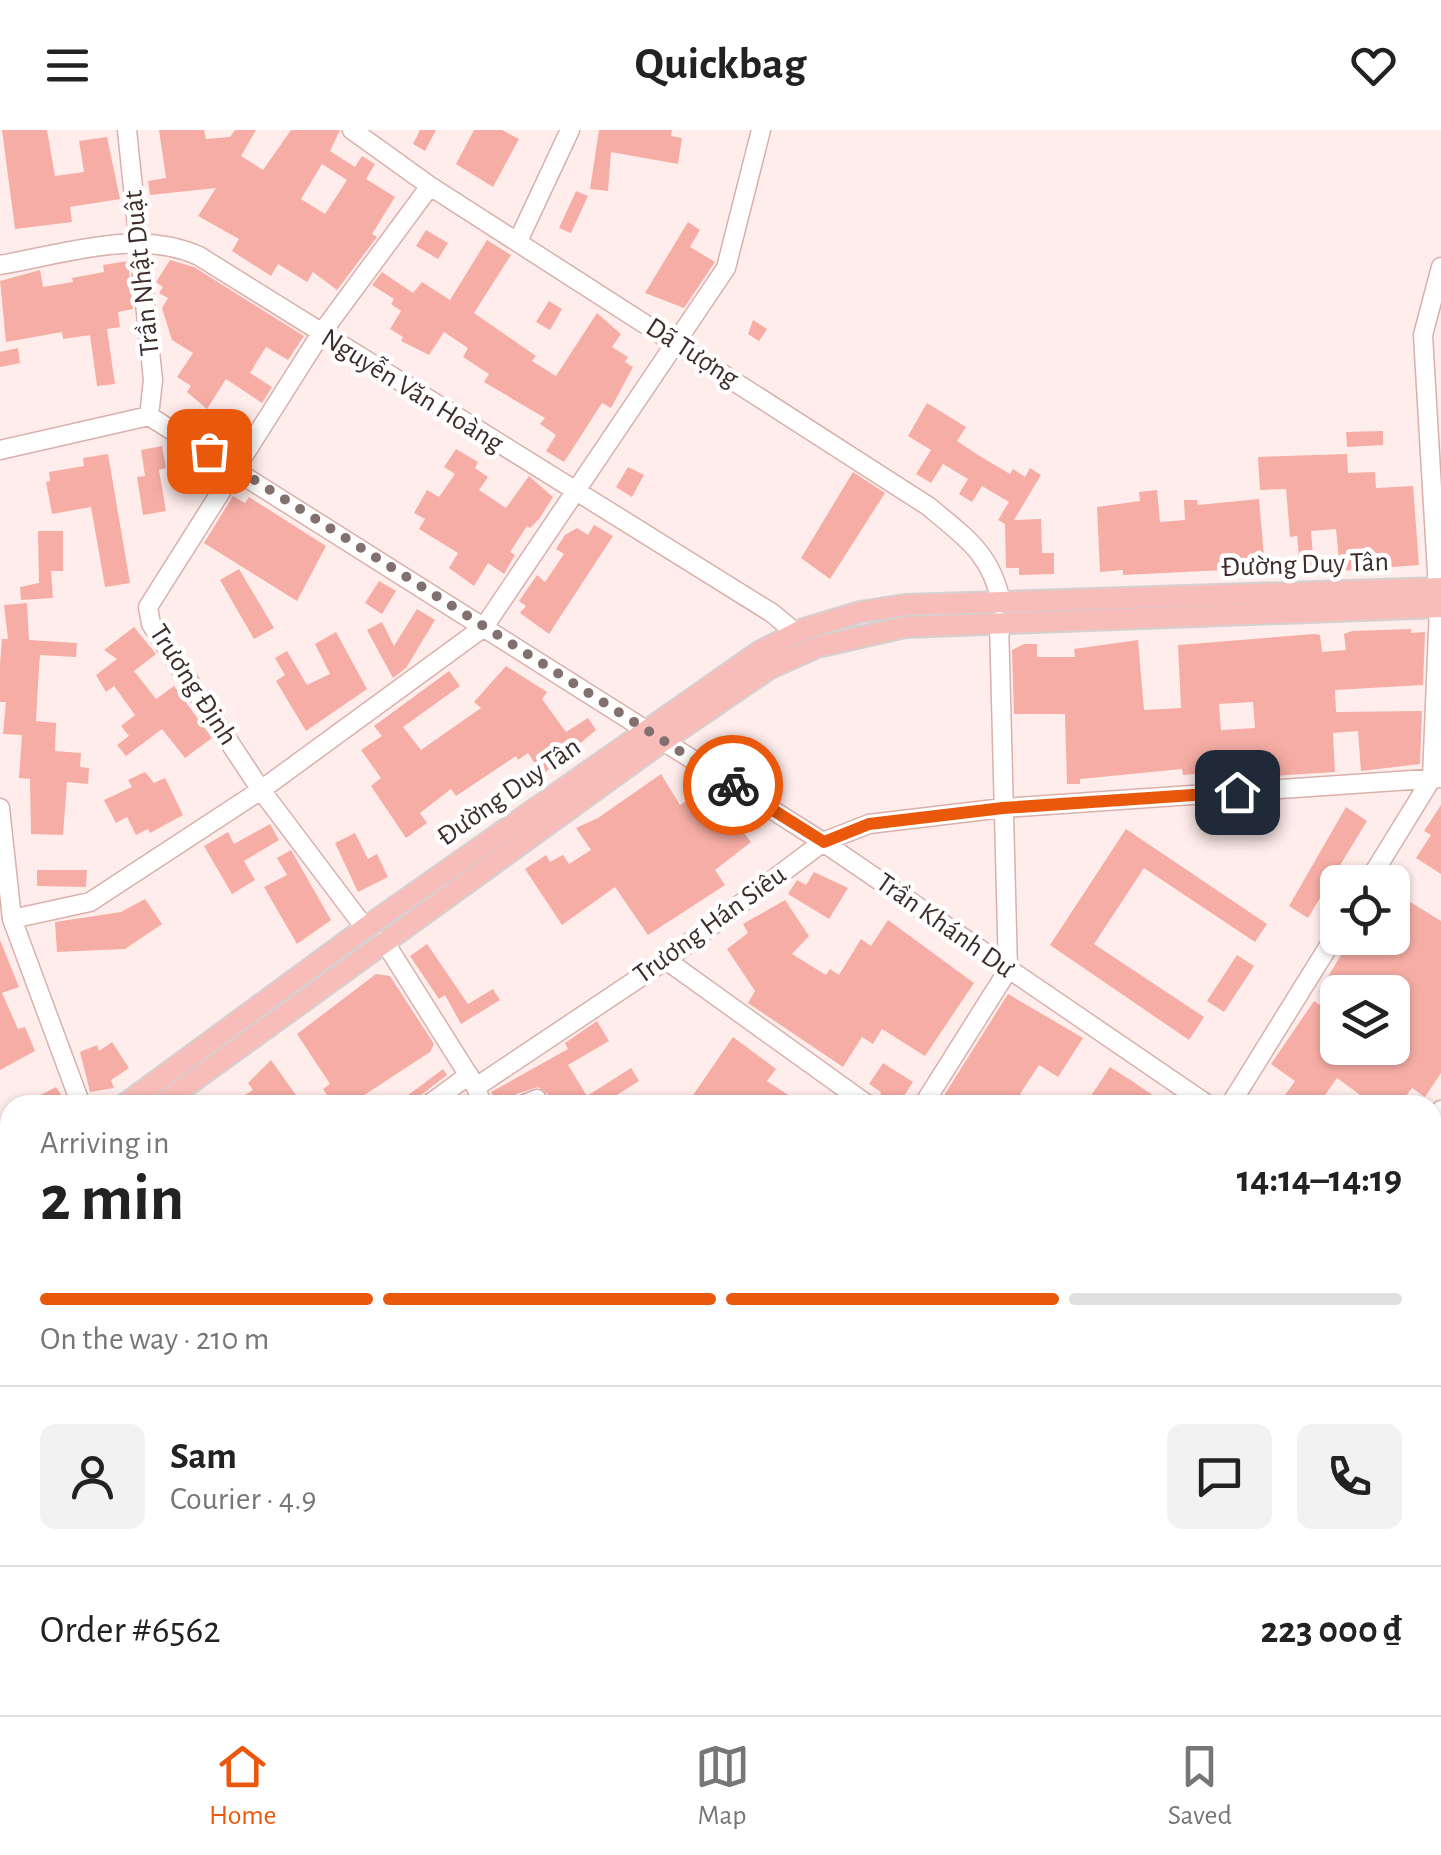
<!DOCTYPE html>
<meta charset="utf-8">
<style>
body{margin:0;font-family:"Alegreya Sans",sans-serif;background:#f2f2f2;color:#222;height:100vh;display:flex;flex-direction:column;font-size:38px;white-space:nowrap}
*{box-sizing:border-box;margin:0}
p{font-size:32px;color:#767676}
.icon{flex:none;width:55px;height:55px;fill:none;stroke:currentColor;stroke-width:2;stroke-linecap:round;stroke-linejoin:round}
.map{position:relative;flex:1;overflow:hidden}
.details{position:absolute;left:0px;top:965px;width:1442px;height:620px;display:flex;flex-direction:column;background:#fff;border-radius:30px 30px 0 0;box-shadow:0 2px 8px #0004}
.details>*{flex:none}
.buttons{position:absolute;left:1320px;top:735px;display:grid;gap:20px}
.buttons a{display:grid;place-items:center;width:90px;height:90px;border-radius:15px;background:#fff;box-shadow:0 2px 8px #0004;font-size:50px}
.pin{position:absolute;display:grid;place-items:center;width:85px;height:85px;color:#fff;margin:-42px;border-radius:20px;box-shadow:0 5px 15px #0006}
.courier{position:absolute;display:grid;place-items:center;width:100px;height:100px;margin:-50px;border:8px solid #ea580c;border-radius:50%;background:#fff;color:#222;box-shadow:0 2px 12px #0007}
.summary em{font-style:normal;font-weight:700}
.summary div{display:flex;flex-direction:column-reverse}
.summary{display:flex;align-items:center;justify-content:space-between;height:170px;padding:0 40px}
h1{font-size:65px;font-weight:700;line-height:75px}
.bar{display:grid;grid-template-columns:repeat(4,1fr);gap:15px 10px;align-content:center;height:120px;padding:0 40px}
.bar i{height:12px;border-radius:8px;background:#e0e0e0}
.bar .active{background:#ea580c}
.bar p{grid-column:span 4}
.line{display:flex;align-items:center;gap:25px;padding:0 40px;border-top:2px solid #e0e0e0}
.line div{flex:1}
.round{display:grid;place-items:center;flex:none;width:105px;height:105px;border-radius:15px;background:#f2f2f2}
header{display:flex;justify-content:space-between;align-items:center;height:130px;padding:0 40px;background:#fff;font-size:45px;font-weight:700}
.tab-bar{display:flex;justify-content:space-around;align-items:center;height:140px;border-top:2px solid #e0e0e0;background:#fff;font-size:28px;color:#767676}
.tab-bar a{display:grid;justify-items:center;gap:5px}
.tab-bar .active{color:#ea580c}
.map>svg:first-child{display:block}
.building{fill:#f6ada5;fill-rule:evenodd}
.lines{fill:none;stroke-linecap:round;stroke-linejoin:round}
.minor-casing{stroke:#d9b0ab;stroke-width:21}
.major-casing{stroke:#d5d1d1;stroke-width:24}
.minor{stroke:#fff;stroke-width:18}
.major{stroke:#f8bdb8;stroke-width:20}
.done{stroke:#82706f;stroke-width:10;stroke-dasharray:0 18}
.route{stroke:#ea580c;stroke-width:12}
.labels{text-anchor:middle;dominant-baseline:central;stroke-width:9;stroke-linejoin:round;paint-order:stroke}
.street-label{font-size:28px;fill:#3e2d2c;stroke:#fff}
</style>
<header><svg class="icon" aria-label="menu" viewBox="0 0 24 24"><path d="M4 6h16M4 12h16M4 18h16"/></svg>Quickbag<svg class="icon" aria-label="heart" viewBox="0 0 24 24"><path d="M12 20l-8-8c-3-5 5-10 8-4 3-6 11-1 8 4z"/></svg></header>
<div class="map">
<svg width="1441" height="1585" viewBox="0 0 1441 1585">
<rect width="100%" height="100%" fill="#ffedeb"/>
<path class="building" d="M 2,0 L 47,0 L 55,46 L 84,42 L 79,11 L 107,7 L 120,69 L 70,77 L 72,92 L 15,99 Z
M 159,0 L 204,0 L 206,9 L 230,7 L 235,0 L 256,0 L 241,26 L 263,40 L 291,0 L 340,0 L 330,21 L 355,37 L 362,26 L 375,34 L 366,49 L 395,67 L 372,104 L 377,107 L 337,160 L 313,142 L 307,152 L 278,134 L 271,146 L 232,121 L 239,109 L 198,86 L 216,58 L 150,65 L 148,51 L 166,48 ZM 322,34 L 347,50 L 325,84 L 301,69 Z
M 420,0 L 436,0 L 425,21 L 413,14 Z
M 474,0 L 502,0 L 519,9 L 493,57 L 456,34 Z
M 599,0 L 672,0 L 671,6 L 682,8 L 678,34 L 611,22 L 608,61 L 590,59 Z
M 576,61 L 588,66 L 571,103 L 559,98 Z
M 688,92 L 700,100 L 690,117 L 715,132 L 684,178 L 645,163 Z
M 426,100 L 448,113 L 438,129 L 416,116 Z
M 487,110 L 511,125 L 474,183 L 536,226 L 532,231 L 556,246 L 597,183 L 621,204 L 612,217 L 628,227 L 625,232 L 633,237 L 611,278 L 602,273 L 564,332 L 546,321 L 556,305 L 540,294 L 545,288 L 484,252 L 489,244 L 463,227 L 468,218 L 444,202 L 429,225 L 401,211 L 403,207 L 390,199 L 401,181 L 391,174 L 394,169 L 372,155 L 382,142 L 413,163 L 422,152 L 450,170 Z
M 170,130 L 194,137 L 304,206 L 288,230 L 266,217 L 250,243 L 272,257 L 262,273 L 226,249 L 207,279 L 187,262 L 191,256 L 177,247 L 193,223 L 172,210 L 162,178 L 168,168 L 159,163 L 163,157 L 156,152 Z
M 128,131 L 133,179 L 118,182 L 120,197 L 107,199 L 115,254 L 97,256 L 90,205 L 63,209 L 62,202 L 6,212 L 0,151 L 40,140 L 43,157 L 73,152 L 72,148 L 104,142 L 103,135 Z
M 549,171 L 562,179 L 550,200 L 536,192 Z
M 753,190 L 767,199 L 759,211 L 748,204 Z
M 18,218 L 20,233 L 0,237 L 0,222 Z
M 927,273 L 966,297 L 957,311 L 978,325 L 1010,344 L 1013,339 L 1025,347 L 1030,338 L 1041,345 L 1014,390 L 1041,389 L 1042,423 L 1054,423 L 1054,444 L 1019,445 L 1019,438 L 1006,438 L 1005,394 L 998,390 L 1009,372 L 982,356 L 972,372 L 959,364 L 968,349 L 943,334 L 931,353 L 916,344 L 931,320 L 908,306 Z
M 1383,301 L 1383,315 L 1347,317 L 1346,302 Z
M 162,316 L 166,338 L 159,340 L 166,381 L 143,385 L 137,347 L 145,346 L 141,320 Z
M 456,319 L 478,332 L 475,338 L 488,347 L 479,360 L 506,378 L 529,346 L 553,367 L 539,389 L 530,398 L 527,396 L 510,422 L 515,425 L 504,444 L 488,433 L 474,456 L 449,438 L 458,423 L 419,399 L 425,389 L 414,383 L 427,360 L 439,367 L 455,344 L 444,337 Z
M 108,324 L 130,453 L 105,457 L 91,377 L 52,384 L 46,352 L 50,351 L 49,342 L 84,336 L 83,328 Z
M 1347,324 L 1348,343 L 1375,342 L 1376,358 L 1413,356 L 1419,435 L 1340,441 L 1336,399 L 1311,401 L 1314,436 L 1300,437 L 1297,406 L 1290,407 L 1286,359 L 1260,360 L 1258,327 Z
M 628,337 L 644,345 L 632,367 L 616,357 Z
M 853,342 L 885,363 L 830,449 L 801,428 Z
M 1157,360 L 1160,392 L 1185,390 L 1184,370 L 1197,370 L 1198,375 L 1259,369 L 1265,438 L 1123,445 L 1123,440 L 1100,442 L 1097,377 L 1140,371 L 1139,362 Z
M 233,366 L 245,373 L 249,367 L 326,416 L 297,471 L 204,413 Z
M 594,395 L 613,406 L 549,504 L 520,483 L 526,476 L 519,471 L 537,445 L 545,452 L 564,424 L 556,419 L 565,405 L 577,398 L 588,405 Z
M 38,401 L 63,401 L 63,441 L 51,441 L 53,468 L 21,470 L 20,457 L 39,453 Z
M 239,439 L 274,498 L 254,509 L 220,450 Z
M 379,451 L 396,461 L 382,484 L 365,473 Z
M 27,473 L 29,510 L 77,513 L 76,527 L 40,525 L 38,554 L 36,591 L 56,593 L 55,621 L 81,623 L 80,637 L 89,638 L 88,654 L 67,652 L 63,705 L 31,704 L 30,649 L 19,648 L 22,605 L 3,604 L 6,572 L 0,572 L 0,534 L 2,509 L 8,509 L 4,475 Z
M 417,479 L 435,490 L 406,538 L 393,548 L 367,500 L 382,492 L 394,516 Z
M 134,497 L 156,524 L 134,541 L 156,569 L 174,556 L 212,608 L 185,628 L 162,599 L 126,626 L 117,615 L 129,606 L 121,596 L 135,585 L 114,556 L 106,562 L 96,545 L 117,529 L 104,520 Z
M 1411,499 L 1411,503 L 1425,502 L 1423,555 L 1335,560 L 1336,582 L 1422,581 L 1420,634 L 1361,641 L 1358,601 L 1333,603 L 1335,642 L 1272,646 L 1271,640 L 1207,647 L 1207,643 L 1183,645 L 1182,639 L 1080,649 L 1080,654 L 1067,654 L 1065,584 L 1014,584 L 1012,520 L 1024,514 L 1037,514 L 1037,527 L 1075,527 L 1074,519 L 1138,510 L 1144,580 L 1181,578 L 1178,515 L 1315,504 L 1320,505 L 1322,522 L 1346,520 L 1344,504 L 1352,501 ZM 1253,572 L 1255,598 L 1221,600 L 1219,574 Z
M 336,502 L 367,559 L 306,601 L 276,551 L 285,545 L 275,528 L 287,521 L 307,555 L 330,544 L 315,514 Z
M 506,536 L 547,562 L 542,569 L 566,602 L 588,588 L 596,600 L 542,645 L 528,623 L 518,630 L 516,626 L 456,666 L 451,659 L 420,683 L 427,693 L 406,708 L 371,656 L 381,648 L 361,620 L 382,606 L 374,596 L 449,541 L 460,556 L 403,597 L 421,620 L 481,578 L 474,572 Z
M 145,642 L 154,653 L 165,648 L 183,685 L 150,703 L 148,699 L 136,705 L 127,687 L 116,693 L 104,670 L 132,657 L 128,650 Z
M 661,644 L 680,675 L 703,660 L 725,681 L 734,674 L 748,692 L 740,698 L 751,712 L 715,740 L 725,755 L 648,805 L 615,757 L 562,795 L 525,739 L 546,725 L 550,732 L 563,725 L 569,734 L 591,720 L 576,698 L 598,688 Z
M 1441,675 L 1441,744 L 1416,728 L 1431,705 L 1424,701 Z
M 1346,677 L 1367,691 L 1308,788 L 1289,776 Z
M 270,694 L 279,710 L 244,731 L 255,750 L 232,764 L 204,716 L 228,702 L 234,714 Z
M 1126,699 L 1267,794 L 1255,812 L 1144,738 L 1094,814 L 1204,887 L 1189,910 L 1050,815 Z
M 355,703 L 368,729 L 377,724 L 388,747 L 358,762 L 335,713 Z
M 291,720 L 331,790 L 297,814 L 264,757 L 287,745 L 277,728 Z
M 37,740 L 87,740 L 86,757 L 37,756 Z
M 814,742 L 848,758 L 829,789 L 788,764 L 797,750 L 806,755 Z
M 145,769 L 162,794 L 125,819 L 57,822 L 55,792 L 121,782 Z
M 785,770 L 809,806 L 792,824 L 826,845 L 830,839 L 839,845 L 861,809 L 871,816 L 888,790 L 974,853 L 925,926 L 882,899 L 873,914 L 862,907 L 843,937 L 748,873 L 755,861 L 727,819 L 748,803 L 743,794 Z
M 1407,770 L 1441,791 L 1441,943 L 1425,967 L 1412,958 L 1399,975 L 1385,968 L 1374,975 L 1337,948 L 1318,975 L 1278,975 L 1295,951 L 1271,934 L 1314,871 L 1338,887 L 1338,918 L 1392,918 L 1392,862 L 1319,862 L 1351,808 L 1392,808 L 1392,773 L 1402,779 Z
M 0,810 L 19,857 L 2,863 L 18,899 L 25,897 L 35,921 L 0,940 Z
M 427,814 L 468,874 L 493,859 L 500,870 L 461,894 L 445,865 L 439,869 L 410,826 Z
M 1237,825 L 1254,836 L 1224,882 L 1207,871 Z
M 376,844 L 390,846 L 434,914 L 430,922 L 349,975 L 334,975 L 323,959 L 330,954 L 297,904 Z
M 1008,864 L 1083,908 L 1058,947 L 1039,935 L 1020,964 L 1038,975 L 938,975 Z
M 597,891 L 609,911 L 568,935 L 587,966 L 631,938 L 639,951 L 601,975 L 548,975 L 548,964 L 538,957 L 516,964 L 510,975 L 498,975 L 491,962 L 568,919 L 565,913 Z
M 733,907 L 776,939 L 767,951 L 788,965 L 781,975 L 701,975 L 691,968 Z
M 112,912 L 129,938 L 111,950 L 114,958 L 90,962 L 80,922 L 97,915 L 99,921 Z
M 271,930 L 303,975 L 228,975 L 253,960 L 248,953 Z
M 883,933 L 913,952 L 904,966 L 879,969 L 881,962 L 869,954 Z
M 1110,937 L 1132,951 L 1167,975 L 1085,975 Z
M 443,939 L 447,945 L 421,965 L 416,975 L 395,975 Z
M 56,957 L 68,975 L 21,975 Z"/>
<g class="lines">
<g class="minor-casing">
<path id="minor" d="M 127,0 L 153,250 L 149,286
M 352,0 L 430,56 L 928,376 C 965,407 991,423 1001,472
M 519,109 L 570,0
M 0,135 C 64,124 138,98 199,126 L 772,483 L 796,503
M 0,320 L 149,286 L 823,712 L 1208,975
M 0,678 L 12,789 L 81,975
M 1368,752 L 1432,648 L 1439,477 L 1423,205 L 1441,137
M 12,789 L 90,772 L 261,660 L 484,497 L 726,138 L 761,0
M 365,798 L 261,660 L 151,494 L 148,477 L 320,205 L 430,56
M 384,811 L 476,957 L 482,975
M 666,830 L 868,975
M 476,957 L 666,830 L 823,712 L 869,694 L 1003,678 L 1441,648
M 428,975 L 469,945
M 522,975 L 537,969
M 923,975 L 1008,840 L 999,491
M 1230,975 L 1338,801
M 1432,992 L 1441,980
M 1432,1130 L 1441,1136
M 1432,1424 L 1441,1434
M 1432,1475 L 1441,1479
M 1432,1521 L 1441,1508
M 56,1575 L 59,1585
M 292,1575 L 295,1585
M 531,1575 L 544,1585
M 745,1575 L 746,1576
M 982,1575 L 1000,1585
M 1347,1575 L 1363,1585
M 0,1582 L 1,1585
M 421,1585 L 490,1575
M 830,1585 L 837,1575
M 1049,1585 L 1056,1575
M 1193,1585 L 1199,1575
M 1391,1585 L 1398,1575"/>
</g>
<g class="major-casing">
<path id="major" d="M 124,975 L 365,798 L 759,522 L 804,499 L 860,482 L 905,475 L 1441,458
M 160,975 L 663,611 L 770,538 L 817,517 L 905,497 L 1441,477
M 0,1065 L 10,1058
M 0,1090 L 10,1083"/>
</g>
<use href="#minor" class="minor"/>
<use href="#major" class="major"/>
</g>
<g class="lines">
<path class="done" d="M 209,321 L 733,655"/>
<path class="route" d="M 733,655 L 824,712 L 869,694 L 1003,678 L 1237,662"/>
</g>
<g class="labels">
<g class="street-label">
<text transform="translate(142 143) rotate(-96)">Trần Nhật Duật</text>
<text transform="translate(692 223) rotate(33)">Dã Tượng</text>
<text transform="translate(412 261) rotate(32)">Nguyễn Văn Hoàng</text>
<text transform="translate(1305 435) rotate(-2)">Đường Duy Tân</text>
<text transform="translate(193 555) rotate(57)">Trương Định</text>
<text transform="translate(509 662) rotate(-35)">Đường Duy Tân</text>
<text transform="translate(710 795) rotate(-36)">Trương Hán Siêu</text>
<text transform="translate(945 796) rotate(35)">Trần Khánh Dư</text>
</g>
</g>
</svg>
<div class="buttons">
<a><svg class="icon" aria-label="locate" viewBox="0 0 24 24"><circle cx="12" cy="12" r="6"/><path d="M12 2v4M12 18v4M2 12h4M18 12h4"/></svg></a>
<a><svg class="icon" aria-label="layers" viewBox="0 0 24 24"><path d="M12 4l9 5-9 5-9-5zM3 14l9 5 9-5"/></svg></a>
</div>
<div class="pin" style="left:209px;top:321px;background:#ea580c"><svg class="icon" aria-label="bag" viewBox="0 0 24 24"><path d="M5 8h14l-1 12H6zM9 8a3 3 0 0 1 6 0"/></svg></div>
<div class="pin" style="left:1237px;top:662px;background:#1f2937"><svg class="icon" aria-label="home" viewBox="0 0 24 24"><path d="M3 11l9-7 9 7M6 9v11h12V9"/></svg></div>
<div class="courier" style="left:733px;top:655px"><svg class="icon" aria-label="bike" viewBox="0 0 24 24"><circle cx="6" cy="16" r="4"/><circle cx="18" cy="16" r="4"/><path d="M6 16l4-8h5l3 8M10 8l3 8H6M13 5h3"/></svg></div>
<section class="details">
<div class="summary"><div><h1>2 min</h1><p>Arriving in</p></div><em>14:14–14:19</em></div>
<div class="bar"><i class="active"></i><i class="active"></i><i class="active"></i><i></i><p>On the way · 210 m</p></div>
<div class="line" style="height:180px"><a class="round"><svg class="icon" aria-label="person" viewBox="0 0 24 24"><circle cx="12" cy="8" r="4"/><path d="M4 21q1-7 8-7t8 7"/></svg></a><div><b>Sam</b><p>Courier · 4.9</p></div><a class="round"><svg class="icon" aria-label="chat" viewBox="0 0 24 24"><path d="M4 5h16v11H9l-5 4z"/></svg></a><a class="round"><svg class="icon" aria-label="phone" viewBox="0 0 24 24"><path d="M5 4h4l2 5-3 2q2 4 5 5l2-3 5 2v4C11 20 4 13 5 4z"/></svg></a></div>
<div class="line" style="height:130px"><div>Order #6562</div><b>223 000 ₫</b></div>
</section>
</div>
<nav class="tab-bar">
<a class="active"><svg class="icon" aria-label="home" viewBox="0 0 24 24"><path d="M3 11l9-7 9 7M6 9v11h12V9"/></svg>Home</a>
<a><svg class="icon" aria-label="map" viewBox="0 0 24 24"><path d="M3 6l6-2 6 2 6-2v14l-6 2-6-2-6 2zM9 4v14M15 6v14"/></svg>Map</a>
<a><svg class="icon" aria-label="saved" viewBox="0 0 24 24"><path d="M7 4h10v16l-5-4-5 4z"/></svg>Saved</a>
</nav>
